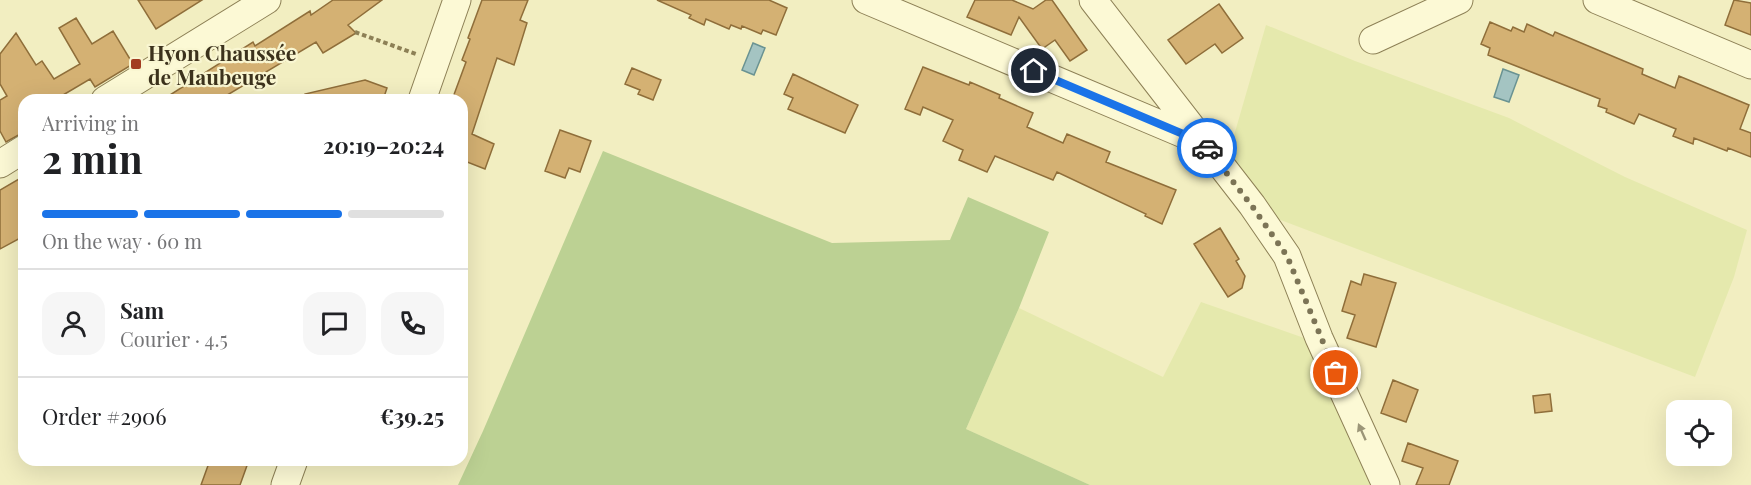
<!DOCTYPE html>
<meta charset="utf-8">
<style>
body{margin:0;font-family:"Playfair Display",serif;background:#f6f6f6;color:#202124;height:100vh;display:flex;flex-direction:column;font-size:22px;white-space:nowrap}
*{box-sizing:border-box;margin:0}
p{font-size:20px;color:#757577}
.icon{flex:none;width:33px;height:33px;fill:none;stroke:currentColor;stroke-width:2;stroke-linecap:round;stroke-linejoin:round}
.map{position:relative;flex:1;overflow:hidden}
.sheet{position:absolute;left:18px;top:94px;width:450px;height:372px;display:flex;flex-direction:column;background:#fff;border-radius:18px;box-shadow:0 6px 24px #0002}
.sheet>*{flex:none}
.fabs{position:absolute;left:1666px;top:400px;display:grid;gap:12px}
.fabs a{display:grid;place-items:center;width:66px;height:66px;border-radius:12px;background:#fff;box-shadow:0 6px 24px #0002;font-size:30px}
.pin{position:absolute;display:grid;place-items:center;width:51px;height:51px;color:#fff;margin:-26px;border:3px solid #fff;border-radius:50%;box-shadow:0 2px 6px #0007}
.courier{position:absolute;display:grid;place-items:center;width:60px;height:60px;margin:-30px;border:4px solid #1a73e8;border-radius:50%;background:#fff;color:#222;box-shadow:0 2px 8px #0007}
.overview em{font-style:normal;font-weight:700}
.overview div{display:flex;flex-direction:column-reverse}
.overview{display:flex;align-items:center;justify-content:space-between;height:102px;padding:0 24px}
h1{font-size:39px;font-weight:700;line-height:45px}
.bar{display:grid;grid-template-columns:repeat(4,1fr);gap:9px 6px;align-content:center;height:72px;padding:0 24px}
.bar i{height:8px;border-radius:4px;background:#e0e0e0}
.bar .selected{background:#1a73e8}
.bar p{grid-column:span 4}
.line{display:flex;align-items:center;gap:15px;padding:0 24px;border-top:2px solid #e0e0e0}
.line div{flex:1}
.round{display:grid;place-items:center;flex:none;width:63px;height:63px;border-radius:18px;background:#f6f6f6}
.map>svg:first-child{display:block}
.farmland{fill:#e5e9ad}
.green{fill:#bcd193}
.water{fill:#a4c4c2;stroke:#6a9392;stroke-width:1.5}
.building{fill:#d4b173;stroke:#8f6e3a;stroke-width:1.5}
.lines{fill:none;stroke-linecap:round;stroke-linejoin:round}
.minor-casing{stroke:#8d8056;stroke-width:29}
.path{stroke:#8d8056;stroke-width:4;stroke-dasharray:4.5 3;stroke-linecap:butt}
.minor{stroke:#fcf9d5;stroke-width:27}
.oneway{fill:#9c9678}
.done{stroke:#7c7456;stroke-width:6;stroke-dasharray:0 10.8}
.route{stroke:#1a73e8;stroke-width:8}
.poi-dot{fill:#a23c20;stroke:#f9f6d1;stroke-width:2}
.labels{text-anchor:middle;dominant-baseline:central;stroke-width:4.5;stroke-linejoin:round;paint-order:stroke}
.poi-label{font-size:21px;font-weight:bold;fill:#3c321c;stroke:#f9f6d1;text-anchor:start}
</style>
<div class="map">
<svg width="1751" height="485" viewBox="0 0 1751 485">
<rect width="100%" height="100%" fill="#f2eec1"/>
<path class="farmland" d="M 1266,25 L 1355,61 L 1509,118 L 1625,177 L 1747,230 L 1734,277 L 1695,377 L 1278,219 L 1224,170 Z
M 1201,302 L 1307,339 L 1386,485 L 1090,485 L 966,429 L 1019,308 L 1163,377 Z"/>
<path class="green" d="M 603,151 L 832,243 L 950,240 L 968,197 L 1049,232 L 1019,308 L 966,429 L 1090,485 L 458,485 L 483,431 Z"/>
<path class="water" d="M 753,43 L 765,48 L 754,75 L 742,70 Z
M 1503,69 L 1519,75 L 1509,102 L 1494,97 Z"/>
<path class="building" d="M 138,0 L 202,0 L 156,29 Z
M 333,0 L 382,0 L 348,25 L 356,33 L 323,53 L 316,42 L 219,100 L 162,100 L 253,42 L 255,46 L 310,11 L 311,15 Z
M 482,0 L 528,0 L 520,20 L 527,23 L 514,65 L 497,58 L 472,134 L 494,144 L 485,169 L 462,160 L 462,100 L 452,100 L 466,62 L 462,60 L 470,39 L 468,38 Z
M 657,0 L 769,0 L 787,8 L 776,35 L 763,30 L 761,34 L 742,26 L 741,29 L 731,25 L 729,29 L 706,19 L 704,25 L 689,18 L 691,15 Z
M 975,0 L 1012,0 L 1033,9 L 1046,0 L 1052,0 L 1087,50 L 1070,61 L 1055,40 L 1042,49 L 1019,17 L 1011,35 L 967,17 Z
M 1734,0 L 1751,3 L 1751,35 L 1725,25 Z
M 1219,4 L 1243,38 L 1222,53 L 1215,44 L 1186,64 L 1168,40 Z
M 76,18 L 92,44 L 113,31 L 133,64 L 95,87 L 90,79 L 63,95 L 67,100 L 24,100 L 24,132 L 6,142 L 0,131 L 0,100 L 7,96 L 0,84 L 0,54 L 16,33 L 36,65 L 42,61 L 54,79 L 80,64 L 59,28 Z
M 1490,22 L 1511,31 L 1513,27 L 1524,32 L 1527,24 L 1553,36 L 1555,32 L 1643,69 L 1642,74 L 1675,88 L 1679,76 L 1749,105 L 1740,129 L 1751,133 L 1751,157 L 1728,148 L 1727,151 L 1694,138 L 1693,144 L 1673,136 L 1676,129 L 1639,114 L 1634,124 L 1606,112 L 1607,109 L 1598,106 L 1600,99 L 1488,55 L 1490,48 L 1481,44 Z
M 923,67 L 969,85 L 970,82 L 1000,95 L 999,98 L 1033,113 L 1027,127 L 1063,143 L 1067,134 L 1110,152 L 1106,162 L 1176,190 L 1162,224 L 1145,216 L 1146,214 L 1057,172 L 1053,180 L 995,156 L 987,172 L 959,160 L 963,150 L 943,141 L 953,120 L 923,107 L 920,115 L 905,109 Z
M 632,68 L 661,80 L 653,100 L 638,94 L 640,90 L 625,84 Z
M 793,74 L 858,105 L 845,133 L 788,109 L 793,98 L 784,94 Z
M 365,80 L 387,88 L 383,100 L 306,100 L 305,94 Z
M 560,130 L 591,141 L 580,172 L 569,168 L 565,178 L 545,171 Z
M 24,176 L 24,236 L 0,249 L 0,190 Z
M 1220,228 L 1239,259 L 1236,261 L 1245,276 L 1242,288 L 1228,297 L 1194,244 Z
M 1364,274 L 1396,283 L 1376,347 L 1347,338 L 1355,315 L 1342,311 L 1351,281 L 1361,285 Z
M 1393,380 L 1418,390 L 1406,422 L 1381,413 Z
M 1550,394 L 1552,411 L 1535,413 L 1533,396 Z
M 1408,443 L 1458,461 L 1449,485 L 1416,485 L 1423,468 L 1402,461 Z
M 210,460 L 249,460 L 240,485 L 201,485 Z"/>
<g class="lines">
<g class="minor-casing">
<path id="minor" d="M 866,0 L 1200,141
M 1093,0 L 1252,205 L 1287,256 L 1319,338 L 1386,485
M 1597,0 L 1751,65
M 1373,40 L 1459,0
M 105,100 L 267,0
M 422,100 L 457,0
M 0,164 L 24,149
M 285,485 L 294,460"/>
</g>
<path class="path" d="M 355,32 L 416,54"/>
<use href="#minor" class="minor"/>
</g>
<defs><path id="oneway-solid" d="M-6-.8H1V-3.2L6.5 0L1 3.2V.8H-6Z" transform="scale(1.5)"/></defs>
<use class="oneway" href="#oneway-solid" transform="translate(1362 432) rotate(-114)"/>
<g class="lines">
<path class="done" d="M 1207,148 L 1252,206 L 1287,256 L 1336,373"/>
<path class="route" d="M 1034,71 L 1202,142 L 1207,148"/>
</g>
<rect class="poi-dot" x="130" y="58" width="12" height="12" rx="3"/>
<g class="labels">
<g class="poi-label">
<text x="148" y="52">Hyon Chaussée<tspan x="148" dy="24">de Maubeuge</tspan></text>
</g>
</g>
</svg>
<div class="fabs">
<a><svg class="icon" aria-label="locate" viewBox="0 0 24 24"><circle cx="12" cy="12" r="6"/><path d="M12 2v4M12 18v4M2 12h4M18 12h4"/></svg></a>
</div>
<div class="pin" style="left:1336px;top:373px;background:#ea580c"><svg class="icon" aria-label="bag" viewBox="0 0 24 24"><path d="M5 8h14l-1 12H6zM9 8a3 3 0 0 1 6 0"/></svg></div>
<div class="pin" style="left:1034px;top:71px;background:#1f2937"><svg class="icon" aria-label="home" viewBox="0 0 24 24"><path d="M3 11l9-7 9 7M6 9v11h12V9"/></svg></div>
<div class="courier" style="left:1207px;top:148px"><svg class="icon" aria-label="car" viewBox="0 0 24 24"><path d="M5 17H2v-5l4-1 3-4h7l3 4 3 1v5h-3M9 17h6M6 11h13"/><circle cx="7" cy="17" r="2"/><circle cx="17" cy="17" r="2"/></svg></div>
<section class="sheet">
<div class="overview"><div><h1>2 min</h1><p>Arriving in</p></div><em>20:19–20:24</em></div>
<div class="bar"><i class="selected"></i><i class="selected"></i><i class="selected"></i><i></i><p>On the way · 60 m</p></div>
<div class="line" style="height:108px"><a class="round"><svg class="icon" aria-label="person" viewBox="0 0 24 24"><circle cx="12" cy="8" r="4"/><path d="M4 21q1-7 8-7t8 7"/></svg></a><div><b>Sam</b><p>Courier · 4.5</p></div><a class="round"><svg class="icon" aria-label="chat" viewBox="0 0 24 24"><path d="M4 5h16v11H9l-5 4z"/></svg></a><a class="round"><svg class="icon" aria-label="phone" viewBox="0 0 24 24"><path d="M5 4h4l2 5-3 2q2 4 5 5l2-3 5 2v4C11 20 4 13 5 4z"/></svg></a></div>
<div class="line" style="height:78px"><div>Order #2906</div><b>€39.25</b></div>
</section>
</div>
